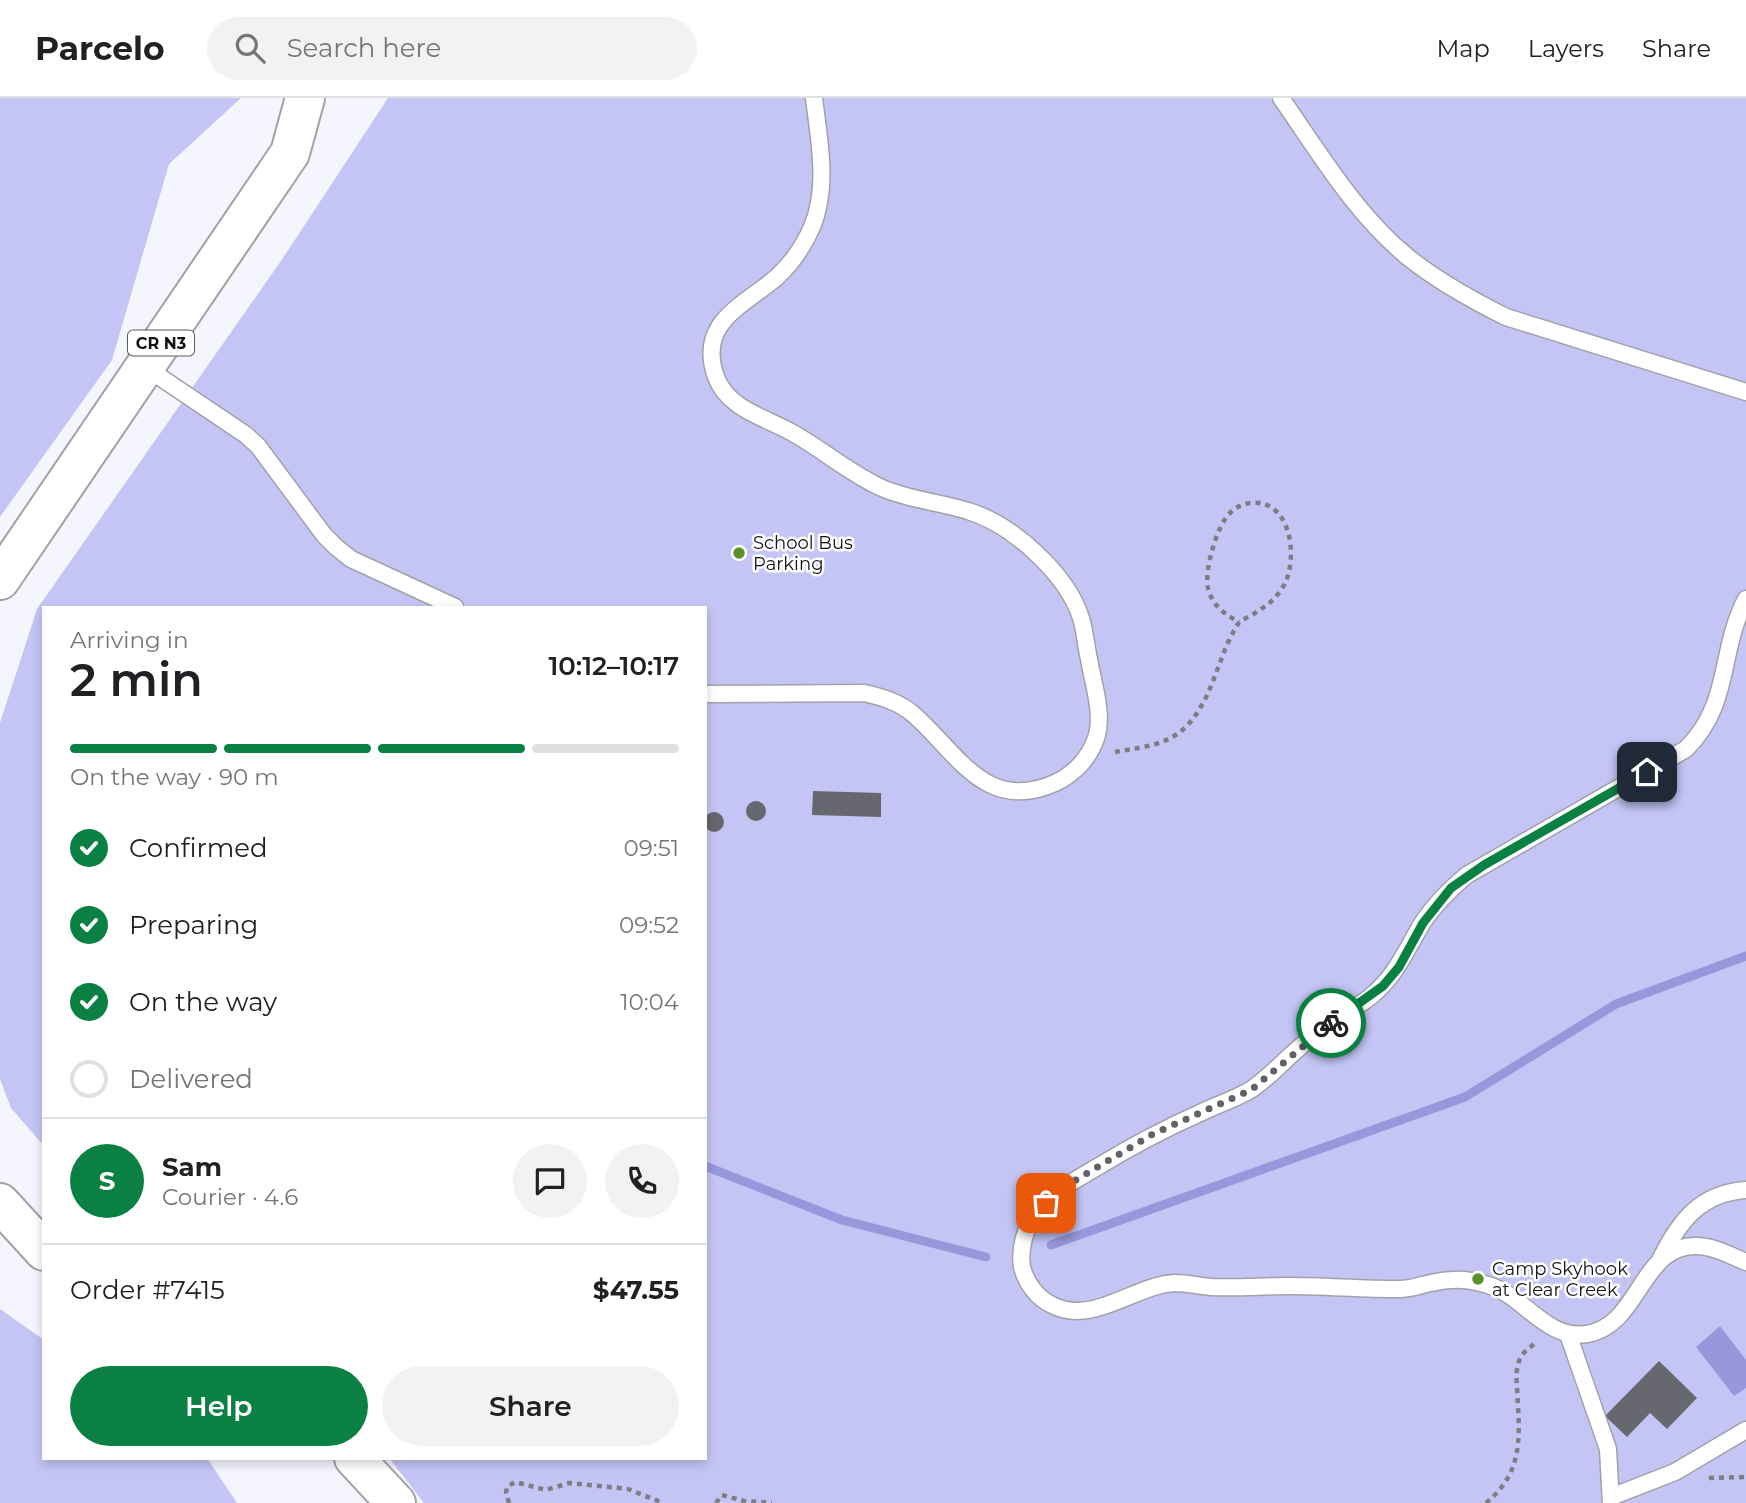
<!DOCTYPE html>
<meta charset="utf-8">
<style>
body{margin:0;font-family:Montserrat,sans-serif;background:#f2f2f2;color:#202124;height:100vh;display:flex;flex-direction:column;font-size:26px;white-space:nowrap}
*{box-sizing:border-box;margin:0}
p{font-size:23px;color:#757577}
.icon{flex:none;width:38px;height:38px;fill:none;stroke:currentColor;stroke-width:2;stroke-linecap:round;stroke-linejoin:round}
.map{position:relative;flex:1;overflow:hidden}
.details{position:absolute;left:42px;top:508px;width:665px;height:854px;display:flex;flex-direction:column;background:#fff;border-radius:0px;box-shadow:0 4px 10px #0003}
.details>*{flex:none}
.pin{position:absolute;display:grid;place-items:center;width:60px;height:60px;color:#fff;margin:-30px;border-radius:14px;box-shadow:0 4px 10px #0006}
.courier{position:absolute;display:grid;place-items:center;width:70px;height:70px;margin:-35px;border:5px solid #0b8043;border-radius:50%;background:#fff;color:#222;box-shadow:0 2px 9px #0007}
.headline em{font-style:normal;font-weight:600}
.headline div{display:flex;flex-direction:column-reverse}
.headline{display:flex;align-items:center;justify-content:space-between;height:119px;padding:0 28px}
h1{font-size:46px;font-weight:600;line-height:52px}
.bar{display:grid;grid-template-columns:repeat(4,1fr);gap:10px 7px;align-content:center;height:84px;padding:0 28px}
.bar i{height:9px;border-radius:5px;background:#e0e0e0}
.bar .current{background:#0b8043}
.bar p{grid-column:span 4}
.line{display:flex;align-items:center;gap:18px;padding:0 28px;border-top:2px solid #e0e0e0}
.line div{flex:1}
.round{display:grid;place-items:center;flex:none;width:74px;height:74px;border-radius:37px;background:#f2f2f2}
ol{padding:0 28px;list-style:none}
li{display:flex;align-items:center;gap:21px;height:77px}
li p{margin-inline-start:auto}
li .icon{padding:7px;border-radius:50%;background:#0b8043;color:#fff;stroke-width:4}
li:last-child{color:#757577}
li i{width:38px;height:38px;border:4px solid #e0e0e0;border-radius:50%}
.primary-button{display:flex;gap:14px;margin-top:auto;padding:14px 28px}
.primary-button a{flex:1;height:80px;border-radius:42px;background:#0b8043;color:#fff;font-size:28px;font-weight:600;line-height:80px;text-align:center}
.primary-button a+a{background:#f2f2f2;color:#202124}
header{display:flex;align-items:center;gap:42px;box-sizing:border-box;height:98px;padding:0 35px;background:#fff;border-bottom:2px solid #e0e0e0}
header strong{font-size:33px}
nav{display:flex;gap:38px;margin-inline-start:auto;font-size:24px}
.search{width:490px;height:63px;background:#f2f2f2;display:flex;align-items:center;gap:18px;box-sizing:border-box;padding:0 24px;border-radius:38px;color:#757577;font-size:26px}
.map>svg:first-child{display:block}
.green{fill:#c4c5f5}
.water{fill:#9798db}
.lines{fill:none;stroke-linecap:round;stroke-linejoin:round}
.stream{stroke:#9798db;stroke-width:9}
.building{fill:#67686f}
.lane-casing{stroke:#a1a1a9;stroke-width:19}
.primary-casing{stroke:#a1a1a9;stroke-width:42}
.path{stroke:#7d7d83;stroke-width:4.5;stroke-dasharray:5 5;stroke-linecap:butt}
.lane{stroke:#fff;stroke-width:16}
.primary{stroke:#fff;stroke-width:38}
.done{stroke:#616167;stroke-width:7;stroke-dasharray:0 12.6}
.route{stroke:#0b8043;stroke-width:9}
.poi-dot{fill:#5b912c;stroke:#fff;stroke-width:2.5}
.labels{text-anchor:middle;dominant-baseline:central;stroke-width:5;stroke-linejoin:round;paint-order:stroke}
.shield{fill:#fff;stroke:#59595b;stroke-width:2}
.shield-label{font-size:16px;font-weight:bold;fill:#121215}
.poi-label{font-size:18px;fill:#121215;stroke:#fff;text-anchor:start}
</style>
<header>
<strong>Parcelo</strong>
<div class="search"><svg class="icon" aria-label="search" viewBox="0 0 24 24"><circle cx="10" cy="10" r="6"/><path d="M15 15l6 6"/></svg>Search here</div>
<nav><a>Map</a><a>Layers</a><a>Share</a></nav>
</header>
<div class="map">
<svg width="1746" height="1405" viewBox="0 0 1746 1405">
<rect width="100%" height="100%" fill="#f5f5fe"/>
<path class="green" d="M 0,0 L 241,0 L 169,66 L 112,262 L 0,419 Z
M 388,0 L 1746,0 L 1746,1405 L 424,1405 L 389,1360 L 705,1360 L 705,509 L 44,509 L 44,1048 L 11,1010 L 0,981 L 0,625 L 37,511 L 283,160 Z
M 0,1211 L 44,1242 L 44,1360 L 207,1360 L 237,1405 L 0,1405 Z"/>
<path class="water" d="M 1720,1228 L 1746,1262 L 1746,1290 L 1734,1298 L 1696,1249 Z"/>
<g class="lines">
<path class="stream" d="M 705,1068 L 842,1122 L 986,1159
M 1051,1147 L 1465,999 L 1616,906 L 1746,858"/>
</g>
<path class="building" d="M 813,693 L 881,695 L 881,719 L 812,717 Z
M746 713a10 10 0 1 1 20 0a10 10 0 1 1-20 0Z
M704 724a10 10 0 1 1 20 0a10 10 0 1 1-20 0Z
M 1659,1263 L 1697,1300 L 1667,1331 L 1650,1315 L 1627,1339 L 1605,1318 Z"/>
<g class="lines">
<g class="lane-casing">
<path id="lane" d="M 1281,0 C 1320,56 1356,117 1409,160 C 1439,184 1472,202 1506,219 L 1746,294
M 145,269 L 246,337 L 258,348 L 324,437 L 336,449 L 351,461 L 455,509
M 1746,501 C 1718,555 1732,605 1686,651 L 1467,777 C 1450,791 1435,806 1423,824 C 1406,852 1397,877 1370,899 C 1349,915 1327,928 1306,944 C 1287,959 1271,978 1252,991 C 1236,1001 1216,1007 1200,1015 C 1164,1031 1132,1048 1099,1068 C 1077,1081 1052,1094 1036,1115 C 1025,1130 1019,1151 1022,1169 C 1026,1185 1037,1200 1052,1207 C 1093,1228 1134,1187 1175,1185 C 1187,1185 1199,1188 1211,1189 C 1237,1190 1263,1188 1290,1188 C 1325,1188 1361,1191 1397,1191 C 1409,1192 1420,1187 1431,1185 C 1450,1180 1470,1181 1488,1187 C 1525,1198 1545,1242 1587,1236 C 1643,1227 1640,1138 1706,1149 C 1720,1151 1733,1159 1746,1164
M 705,596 L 864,595 C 882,599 899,604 913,616 C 957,654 985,716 1055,685 C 1075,676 1091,658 1097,637 C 1103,614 1093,585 1089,561 C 1086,548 1085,533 1081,520 C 1067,476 1012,426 968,413 C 940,404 909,402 882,390 C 849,375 822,351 791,334 C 764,319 728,311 716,279 C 696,223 746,207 778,178 C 793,164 804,147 812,129 C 829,89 819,42 814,0
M 1661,1160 C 1680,1122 1701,1095 1746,1092
M 1568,1236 L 1608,1351 L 1611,1405
M 1611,1399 L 1675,1374 L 1746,1332"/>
</g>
<g class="primary-casing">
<path id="primary" d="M 0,482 L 290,55 L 305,0
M 0,1105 L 44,1153
M 354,1360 L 396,1405"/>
</g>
<path class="path" d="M 1115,654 C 1137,650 1162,648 1180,634 C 1213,607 1216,560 1238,526 C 1241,521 1250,519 1255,515 C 1267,508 1279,498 1285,485 C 1297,461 1292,409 1259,405 C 1249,404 1237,407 1230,415 C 1217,427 1204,473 1208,490 C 1212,507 1224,516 1239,524
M 1709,1380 L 1746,1379
M 509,1405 L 506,1395 L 507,1389 L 515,1384 L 546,1392 L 569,1385 L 628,1391 L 663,1405
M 716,1405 L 722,1397 L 744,1403 L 772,1405
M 1486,1405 C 1526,1372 1519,1335 1517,1288 C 1516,1278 1516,1265 1523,1256 C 1526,1252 1531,1249 1535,1245"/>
<use href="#lane" class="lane"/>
<use href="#primary" class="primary"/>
</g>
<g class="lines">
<path class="done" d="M 1046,1105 L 1069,1086 L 1153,1036 L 1251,992 L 1331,925"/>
<path class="route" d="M 1331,925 L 1383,888 L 1399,869 L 1423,825 L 1451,790 L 1484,767 L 1647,674"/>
</g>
<g class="poi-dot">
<circle cx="739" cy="455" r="7"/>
<circle cx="1478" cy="1181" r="7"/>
</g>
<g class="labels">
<rect class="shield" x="128" y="232.5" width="66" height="25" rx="5"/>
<g class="shield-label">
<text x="161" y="245">CR N3</text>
</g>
<g class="poi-label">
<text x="753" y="445">School Bus<tspan x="753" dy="21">Parking</tspan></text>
<text x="1492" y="1171">Camp Skyhook<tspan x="1492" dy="21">at Clear Creek</tspan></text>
</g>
</g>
</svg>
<div class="pin" style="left:1046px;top:1105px;background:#ea580c"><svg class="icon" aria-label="bag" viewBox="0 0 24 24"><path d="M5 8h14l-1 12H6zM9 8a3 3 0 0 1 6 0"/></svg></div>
<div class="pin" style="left:1647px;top:674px;background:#1f2937"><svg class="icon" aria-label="home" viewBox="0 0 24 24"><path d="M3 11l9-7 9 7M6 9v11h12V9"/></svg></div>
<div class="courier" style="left:1331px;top:925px"><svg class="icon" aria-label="bike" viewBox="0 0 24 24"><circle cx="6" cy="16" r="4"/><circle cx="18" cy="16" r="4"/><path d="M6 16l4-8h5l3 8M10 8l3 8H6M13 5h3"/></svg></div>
<section class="details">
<div class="headline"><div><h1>2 min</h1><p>Arriving in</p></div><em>10:12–10:17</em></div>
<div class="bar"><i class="current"></i><i class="current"></i><i class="current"></i><i></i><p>On the way · 90 m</p></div>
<ol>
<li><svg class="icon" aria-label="check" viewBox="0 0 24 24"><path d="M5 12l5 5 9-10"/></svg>Confirmed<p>09:51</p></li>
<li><svg class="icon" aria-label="check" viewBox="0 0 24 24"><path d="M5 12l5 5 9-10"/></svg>Preparing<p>09:52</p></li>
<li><svg class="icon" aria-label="check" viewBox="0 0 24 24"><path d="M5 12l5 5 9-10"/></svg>On the way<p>10:04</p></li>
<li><i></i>Delivered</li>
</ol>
<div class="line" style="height:126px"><b class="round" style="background:#0b8043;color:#fff">S</b><div><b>Sam</b><p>Courier · 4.6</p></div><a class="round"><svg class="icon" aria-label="chat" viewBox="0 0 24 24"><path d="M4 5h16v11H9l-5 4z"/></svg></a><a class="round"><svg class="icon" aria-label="phone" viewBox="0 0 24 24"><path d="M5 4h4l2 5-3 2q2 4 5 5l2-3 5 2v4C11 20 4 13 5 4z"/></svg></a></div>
<div class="line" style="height:91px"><div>Order #7415</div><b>$47.55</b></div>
<div class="primary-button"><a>Help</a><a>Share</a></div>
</section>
</div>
